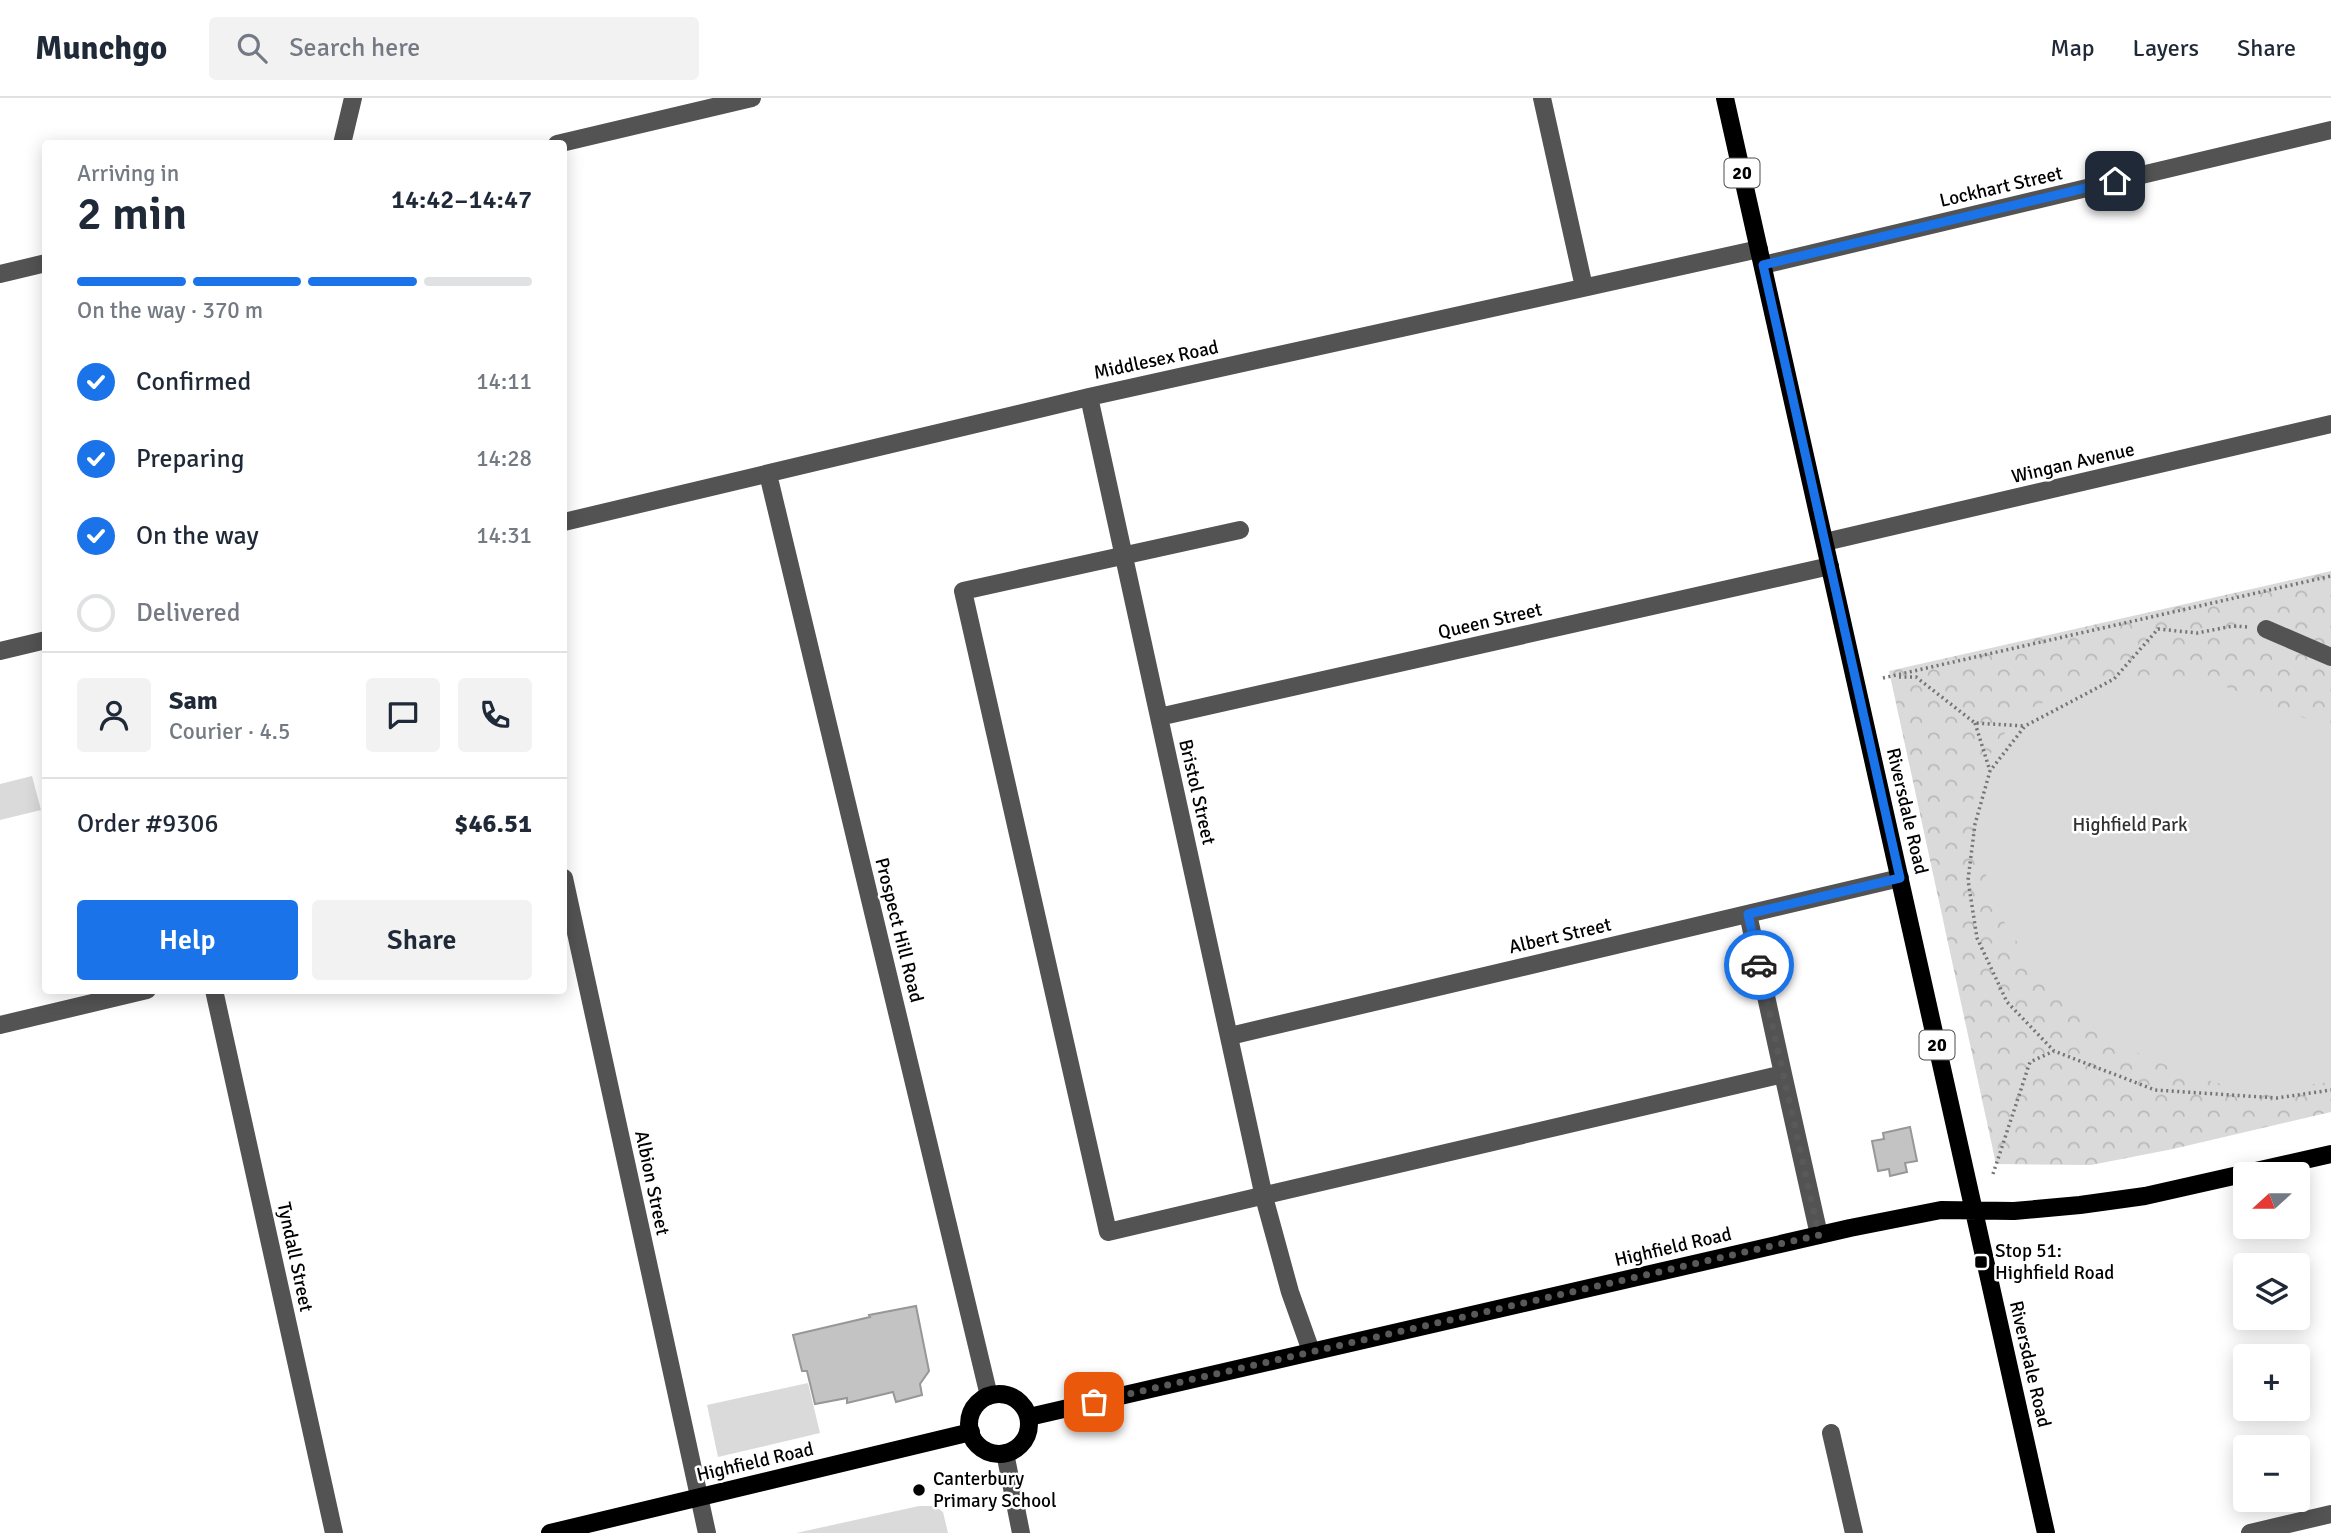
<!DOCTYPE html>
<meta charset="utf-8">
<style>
body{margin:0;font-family:Signika,sans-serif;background:#f2f2f3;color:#1f2937;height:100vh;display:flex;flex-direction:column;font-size:26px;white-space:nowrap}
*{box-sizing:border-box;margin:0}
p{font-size:23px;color:#747a83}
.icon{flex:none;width:38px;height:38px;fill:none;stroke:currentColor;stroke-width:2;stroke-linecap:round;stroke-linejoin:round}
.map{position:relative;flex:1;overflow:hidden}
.drawer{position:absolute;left:42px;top:42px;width:525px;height:854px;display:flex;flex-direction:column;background:#fff;border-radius:7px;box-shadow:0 4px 18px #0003}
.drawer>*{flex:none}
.needle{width:46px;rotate:249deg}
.buttons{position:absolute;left:2233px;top:1064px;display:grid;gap:14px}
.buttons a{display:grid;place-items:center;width:77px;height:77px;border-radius:7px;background:#fff;box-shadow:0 4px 18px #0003;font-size:35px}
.pin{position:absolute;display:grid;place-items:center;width:60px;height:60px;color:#fff;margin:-30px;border-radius:14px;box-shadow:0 4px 10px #0006}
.courier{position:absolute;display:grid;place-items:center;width:70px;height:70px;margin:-35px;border:5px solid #1a73e8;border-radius:50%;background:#fff;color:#222;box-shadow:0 2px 9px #0007}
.summary em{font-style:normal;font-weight:600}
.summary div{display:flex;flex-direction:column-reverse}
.summary{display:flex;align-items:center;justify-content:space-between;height:119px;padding:0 35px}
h1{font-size:46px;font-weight:600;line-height:52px}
.bar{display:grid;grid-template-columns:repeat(4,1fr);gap:10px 7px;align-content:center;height:84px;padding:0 35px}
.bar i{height:9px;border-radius:5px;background:#e0e1e3}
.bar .selected{background:#1a73e8}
.bar p{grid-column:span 4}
.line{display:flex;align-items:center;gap:18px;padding:0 35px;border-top:2px solid #e0e1e3}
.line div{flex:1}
.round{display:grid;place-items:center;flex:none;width:74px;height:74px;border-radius:7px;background:#f2f2f3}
ol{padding:0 35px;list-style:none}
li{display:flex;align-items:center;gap:21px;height:77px}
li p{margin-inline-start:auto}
li .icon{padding:7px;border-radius:50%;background:#1a73e8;color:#fff;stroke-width:4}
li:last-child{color:#747a83}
li i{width:38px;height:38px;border:4px solid #e0e1e3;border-radius:50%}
.button{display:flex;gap:14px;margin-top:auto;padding:14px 35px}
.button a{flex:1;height:80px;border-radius:7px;background:#1a73e8;color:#fff;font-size:28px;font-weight:600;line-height:80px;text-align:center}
.button a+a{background:#f2f2f3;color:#1f2937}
header{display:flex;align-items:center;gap:42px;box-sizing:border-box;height:98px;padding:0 35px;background:#fff;border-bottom:2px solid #e0e1e3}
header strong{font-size:33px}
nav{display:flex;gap:38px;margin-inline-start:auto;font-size:24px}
.search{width:490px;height:63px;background:#f2f2f3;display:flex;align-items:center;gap:18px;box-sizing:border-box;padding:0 24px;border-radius:7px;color:#747a83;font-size:26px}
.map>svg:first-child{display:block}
.park{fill:url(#park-crowns)}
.pitch{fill:#dadada}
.building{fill:#c3c3c3;stroke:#979797;stroke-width:2}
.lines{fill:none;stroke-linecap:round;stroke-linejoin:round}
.path{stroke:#757575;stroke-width:3.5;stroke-dasharray:2 3.5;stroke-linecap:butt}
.minor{stroke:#535353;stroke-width:18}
.major{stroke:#000;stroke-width:18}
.tram{stroke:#000;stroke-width:2}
.done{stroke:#595959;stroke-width:7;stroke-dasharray:0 12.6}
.route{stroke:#1a73e8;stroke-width:9}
.poi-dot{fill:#000;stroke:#fff;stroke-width:2.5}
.labels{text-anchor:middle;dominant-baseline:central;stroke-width:5;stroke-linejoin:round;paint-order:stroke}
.shield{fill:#fff;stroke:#4c4c4c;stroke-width:2}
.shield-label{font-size:18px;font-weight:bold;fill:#000}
.street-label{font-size:19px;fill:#000;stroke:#fff}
.park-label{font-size:19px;fill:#313131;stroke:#fff}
.poi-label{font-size:19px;fill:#000;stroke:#fff;text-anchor:start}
</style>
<header>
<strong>Munchgo</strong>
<div class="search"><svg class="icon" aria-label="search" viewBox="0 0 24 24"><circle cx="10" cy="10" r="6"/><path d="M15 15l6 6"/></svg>Search here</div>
<nav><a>Map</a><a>Layers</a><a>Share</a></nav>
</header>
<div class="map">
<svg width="2331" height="1435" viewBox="0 0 2331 1435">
<defs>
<pattern id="park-crowns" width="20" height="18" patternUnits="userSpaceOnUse" patternTransform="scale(1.75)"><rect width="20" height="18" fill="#dadada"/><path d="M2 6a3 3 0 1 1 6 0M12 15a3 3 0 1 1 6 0" fill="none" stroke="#b9b9b9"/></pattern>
</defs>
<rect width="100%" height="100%" fill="#fff"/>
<path class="park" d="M 2331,473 L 2331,1014 L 2173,1051 L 2091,1067 L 1996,1066 L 1889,573 Z"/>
<path class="pitch" d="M 2148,577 L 2224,588 L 2309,622 L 2331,640 L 2331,984 L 2270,991 L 2216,985 L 2149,961 L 2085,925 L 2042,883 L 1999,816 L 1979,756 L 1972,705 L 1986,662 L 2018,616 L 2078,589 Z
M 32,678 L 41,712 L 0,722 L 0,686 Z
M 808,1285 L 820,1335 L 718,1359 L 707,1307 Z
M 919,1408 L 935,1408 L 943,1414 L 948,1435 L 796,1435 Z"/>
<path class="building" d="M 1910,1029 L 1917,1063 L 1905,1065 L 1907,1074 L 1890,1078 L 1889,1071 L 1878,1073 L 1872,1043 L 1884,1041 L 1883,1035 Z
M 916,1208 L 929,1273 L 920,1286 L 922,1297 L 896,1304 L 893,1294 L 847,1305 L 847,1300 L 815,1306 L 807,1273 L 802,1273 L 793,1237 L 870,1219 L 869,1217 Z"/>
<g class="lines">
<path class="path" d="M 2247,529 L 2233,528 L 2197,535 L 2158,531 L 2114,581 L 2025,628 L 1990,673 L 1975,726 L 1968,782 L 1977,840 L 2007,904 L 2054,953 L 2155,992 L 2277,1000 L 2331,992
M 1899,579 L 1916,579 L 1975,625 L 2025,628
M 1883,580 L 2331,478
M 1975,625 L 1990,673
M 1993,1076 L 2030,964 L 2054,953"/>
<path class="minor" d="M 1542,0 L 1584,189
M 342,46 L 353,0
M 557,46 L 752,0
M 1763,167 L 2331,32
M 0,176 L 46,165
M 1089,299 L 1264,1099 L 1290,1194 L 1311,1253
M 768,376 L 989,1298
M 564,424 L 1089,299 L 1759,151
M 1240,432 L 963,493 L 1108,1134 L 1783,976 L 1748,816
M 1825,444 L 2331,326
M 2266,531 L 2331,559
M 0,553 L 46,542
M 1159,619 L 1830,468
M 564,780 L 707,1435
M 214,892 L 334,1435
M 0,927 L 147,892
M 1230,938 L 1900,780
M 1783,976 L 1819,1137
M 1831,1335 L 1854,1435
M 1005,1355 L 1021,1435
M 2250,1435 L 2331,1416"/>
<path class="major" d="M 1725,0 L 2046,1435
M969 1326a30 30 0 1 1 60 0a30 30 0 1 1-60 0Z
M 1029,1319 L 1850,1130 L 1941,1112 L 2014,1113 L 2080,1107 L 2145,1098 L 2331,1056
M 550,1435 L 971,1334"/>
<path class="tram" d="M 1720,0 L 2041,1435
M 1731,0 L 1979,1107"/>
</g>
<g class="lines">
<path class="done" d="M 1094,1304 L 1819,1137 L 1759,867"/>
<path class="route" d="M 1759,867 L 1748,816 L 1900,780 L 1763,167 L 2115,83"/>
</g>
<g class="poi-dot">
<rect x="1974" y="1157" width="14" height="14" rx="3.5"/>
<circle cx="919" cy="1392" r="7"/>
</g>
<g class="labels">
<g class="shield">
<rect x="1724.5" y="60.5" width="35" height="29" rx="5"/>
<rect x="1919.5" y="932.5" width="35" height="29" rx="5"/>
</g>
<g class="shield-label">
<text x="1742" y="75">20</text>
<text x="1937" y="947">20</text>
</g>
<g class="street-label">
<text transform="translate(2001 89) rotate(-13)">Lockhart Street</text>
<text transform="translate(1156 262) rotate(-12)">Middlesex Road</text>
<text transform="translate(2073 365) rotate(-13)">Wingan Avenue</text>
<text transform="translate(1490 523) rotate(-13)">Queen Street</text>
<text transform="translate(1197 694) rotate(77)">Bristol Street</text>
<text transform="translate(1907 713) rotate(77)">Riversdale Road</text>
<text transform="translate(899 832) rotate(76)">Prospect Hill Road</text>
<text transform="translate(1560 838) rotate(-13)">Albert Street</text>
<text transform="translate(652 1085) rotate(78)">Albion Street</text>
<text transform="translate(1673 1149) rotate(-13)">Highfield Road</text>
<text transform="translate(295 1159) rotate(78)">Tyndall Street</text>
<text transform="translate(2030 1266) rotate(77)">Riversdale Road</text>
<text transform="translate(755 1364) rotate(-13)">Highfield Road</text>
</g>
<g class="park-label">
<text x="2130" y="727">Highfield Park</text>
</g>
<g class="poi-label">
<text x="1995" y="1153">Stop 51:<tspan x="1995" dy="22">Highfield Road</tspan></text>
<text x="933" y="1381">Canterbury<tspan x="933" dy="22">Primary School</tspan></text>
</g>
</g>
</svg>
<div class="buttons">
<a><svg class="needle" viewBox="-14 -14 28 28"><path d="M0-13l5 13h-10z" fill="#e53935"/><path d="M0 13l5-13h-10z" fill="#747a83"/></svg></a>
<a><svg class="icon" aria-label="layers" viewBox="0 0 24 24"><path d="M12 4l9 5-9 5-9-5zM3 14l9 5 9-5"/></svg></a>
<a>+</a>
<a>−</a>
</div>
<div class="pin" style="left:1094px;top:1304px;background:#ea580c"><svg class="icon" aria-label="bag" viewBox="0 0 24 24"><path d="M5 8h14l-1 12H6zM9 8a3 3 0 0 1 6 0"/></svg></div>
<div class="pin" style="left:2115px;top:83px;background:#1f2937"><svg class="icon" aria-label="home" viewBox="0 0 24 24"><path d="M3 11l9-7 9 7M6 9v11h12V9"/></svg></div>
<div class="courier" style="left:1759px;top:867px"><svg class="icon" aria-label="car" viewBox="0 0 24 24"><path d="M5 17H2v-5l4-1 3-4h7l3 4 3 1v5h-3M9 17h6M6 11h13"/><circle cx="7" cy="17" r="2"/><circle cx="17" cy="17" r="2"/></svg></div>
<section class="drawer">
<div class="summary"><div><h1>2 min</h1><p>Arriving in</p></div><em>14:42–14:47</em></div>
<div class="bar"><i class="selected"></i><i class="selected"></i><i class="selected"></i><i></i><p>On the way · 370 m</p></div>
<ol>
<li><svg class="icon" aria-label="check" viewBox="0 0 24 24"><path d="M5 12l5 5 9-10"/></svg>Confirmed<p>14:11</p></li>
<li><svg class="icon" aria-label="check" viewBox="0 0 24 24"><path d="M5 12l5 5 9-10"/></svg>Preparing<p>14:28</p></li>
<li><svg class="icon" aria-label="check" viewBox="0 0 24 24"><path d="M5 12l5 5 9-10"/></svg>On the way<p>14:31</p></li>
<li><i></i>Delivered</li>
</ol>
<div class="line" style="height:126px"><a class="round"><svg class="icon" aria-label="person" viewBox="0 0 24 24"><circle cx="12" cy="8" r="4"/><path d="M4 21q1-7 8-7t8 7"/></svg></a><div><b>Sam</b><p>Courier · 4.5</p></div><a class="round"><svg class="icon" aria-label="chat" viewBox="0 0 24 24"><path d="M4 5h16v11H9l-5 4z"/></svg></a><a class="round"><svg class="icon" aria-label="phone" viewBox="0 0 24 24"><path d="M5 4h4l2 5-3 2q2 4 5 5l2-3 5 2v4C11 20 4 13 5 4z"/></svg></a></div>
<div class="line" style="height:91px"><div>Order #9306</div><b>$46.51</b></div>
<div class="button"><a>Help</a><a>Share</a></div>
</section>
</div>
